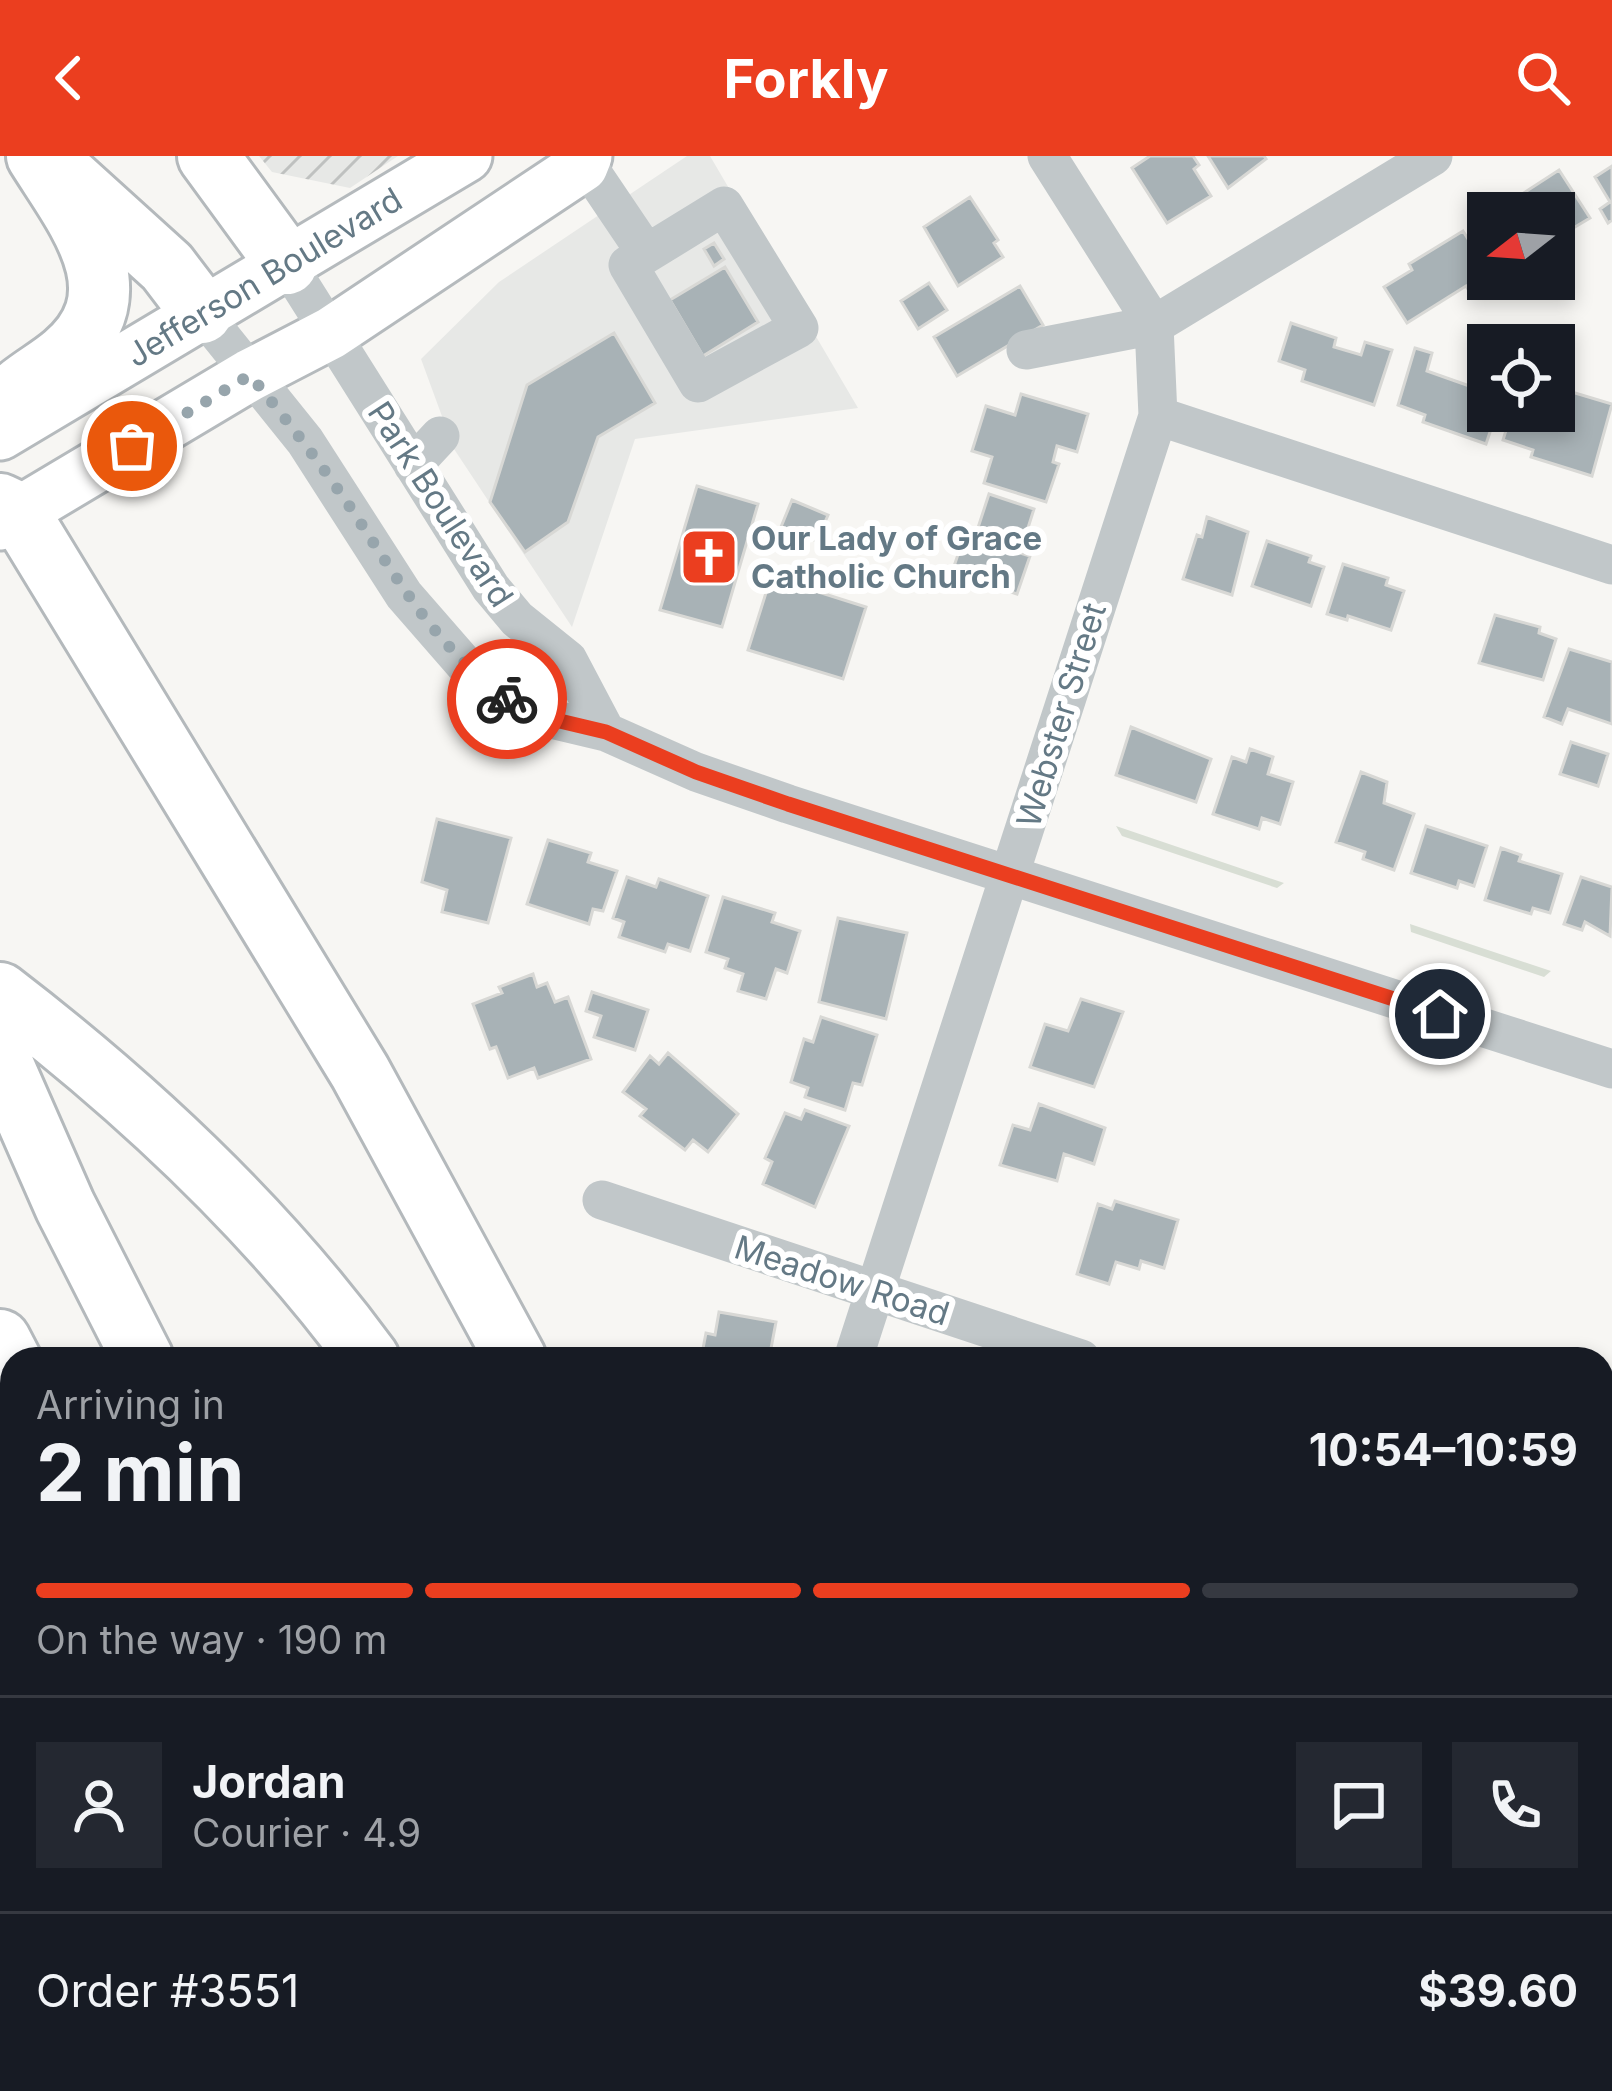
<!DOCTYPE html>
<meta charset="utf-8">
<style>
body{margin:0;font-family:Inter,sans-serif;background:#242831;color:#f1f3f6;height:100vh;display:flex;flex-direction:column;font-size:45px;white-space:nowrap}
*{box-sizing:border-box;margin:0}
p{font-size:39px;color:#9ea1a6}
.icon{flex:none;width:66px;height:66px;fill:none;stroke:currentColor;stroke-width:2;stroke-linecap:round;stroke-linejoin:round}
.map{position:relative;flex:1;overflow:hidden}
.panel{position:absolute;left:0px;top:1191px;width:1614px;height:744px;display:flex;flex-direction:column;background:#171b24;border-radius:36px 36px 0 0;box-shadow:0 6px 18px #0003}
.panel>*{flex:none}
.needle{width:78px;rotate:253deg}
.buttons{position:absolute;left:1467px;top:36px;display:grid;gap:24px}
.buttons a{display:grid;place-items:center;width:108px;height:108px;border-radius:0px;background:#171b24;box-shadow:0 6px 18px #0003;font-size:60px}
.pin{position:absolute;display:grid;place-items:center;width:102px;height:102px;color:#fff;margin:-51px;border:6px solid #fff;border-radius:50%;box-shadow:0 3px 12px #0007}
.courier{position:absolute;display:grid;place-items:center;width:120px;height:120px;margin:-60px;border:9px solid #eb3e1f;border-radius:50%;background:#fff;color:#222;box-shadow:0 3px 15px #0007}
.head em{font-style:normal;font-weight:700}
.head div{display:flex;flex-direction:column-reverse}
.head{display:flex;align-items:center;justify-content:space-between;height:204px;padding:0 36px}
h1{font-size:78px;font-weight:700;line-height:90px}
.bar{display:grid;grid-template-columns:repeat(4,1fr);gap:18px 12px;align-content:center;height:144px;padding:0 36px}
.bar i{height:15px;border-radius:9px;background:#363941}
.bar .active{background:#eb3e1f}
.bar p{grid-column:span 4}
.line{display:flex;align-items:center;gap:30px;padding:0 36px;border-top:3px solid #363941}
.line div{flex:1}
.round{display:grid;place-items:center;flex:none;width:126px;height:126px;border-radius:0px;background:#242831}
header{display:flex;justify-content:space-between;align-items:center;height:156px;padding:0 36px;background:#eb3e1f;color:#fff;font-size:54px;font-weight:700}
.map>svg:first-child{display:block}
.built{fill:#e7e8e6}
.industrial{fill:url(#industrial-furrows)}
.green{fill:#d8ded4}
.building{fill:#a8b2b6;stroke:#d8d8d5;stroke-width:3}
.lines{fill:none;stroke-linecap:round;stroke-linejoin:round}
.major-casing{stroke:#b5babd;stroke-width:57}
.highway-casing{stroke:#b4b9bc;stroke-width:66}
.minor{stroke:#c1c7c9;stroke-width:39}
.major{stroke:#fff;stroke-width:51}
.highway{stroke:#fff;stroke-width:60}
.done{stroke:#97a5ac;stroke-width:12;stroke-dasharray:0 21.6}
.route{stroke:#eb3e1f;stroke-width:15}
.labels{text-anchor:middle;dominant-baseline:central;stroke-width:12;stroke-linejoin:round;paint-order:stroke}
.street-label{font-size:33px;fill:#647985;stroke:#fff}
.poi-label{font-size:33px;font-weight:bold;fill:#647985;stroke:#fff;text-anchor:start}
</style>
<header><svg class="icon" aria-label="back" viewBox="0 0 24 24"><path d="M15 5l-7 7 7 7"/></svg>Forkly<svg class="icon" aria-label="search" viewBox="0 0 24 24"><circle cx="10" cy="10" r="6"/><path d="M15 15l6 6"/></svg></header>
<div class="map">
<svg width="1612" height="1935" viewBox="0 0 1612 1935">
<defs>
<pattern id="industrial-furrows" width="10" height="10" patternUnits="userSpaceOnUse" patternTransform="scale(3)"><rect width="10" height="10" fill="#e7e8e6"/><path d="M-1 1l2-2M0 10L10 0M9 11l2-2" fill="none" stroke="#bfc1c0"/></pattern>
</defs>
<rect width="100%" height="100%" fill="#f7f6f3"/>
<path class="built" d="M 687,0 L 710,0 L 858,252 L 635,283 L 572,471 L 454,293 L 421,203 L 499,126 Z
M 0,1850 L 12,1864 L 12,1923 L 62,1923 L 72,1935 L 0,1935 Z"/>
<path class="industrial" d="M 259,0 L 398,0 L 350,32 L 272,16 Z"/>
<path class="green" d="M 1116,670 L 1284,727 L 1277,732 L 1122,680 Z
M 1410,768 L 1551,815 L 1544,821 L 1411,776 Z
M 0,1578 L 12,1591 L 12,1864 L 0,1850 Z
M 62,1923 L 309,1923 L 319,1935 L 72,1935 Z"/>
<path class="building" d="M 1150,0 L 1193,0 L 1199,9 L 1194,13 L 1211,40 L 1167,67 L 1132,12 Z
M 1208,0 L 1264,0 L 1266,3 L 1228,32 Z
M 1612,10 L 1612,64 L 1608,67 L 1600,53 L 1610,46 L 1595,21 Z
M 1559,14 L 1590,62 L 1565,77 L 1561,69 L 1554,73 L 1554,57 L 1505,57 L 1502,51 Z
M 970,41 L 998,84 L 994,87 L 1003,101 L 958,130 L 924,71 Z
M 1463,75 L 1488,115 L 1488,123 L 1493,124 L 1471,138 L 1466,130 L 1407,167 L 1384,131 L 1412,114 L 1409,108 Z
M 714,87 L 724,103 L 714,110 L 704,93 Z
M 725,111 L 758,166 L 703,200 L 670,144 Z
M 929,127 L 947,154 L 918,173 L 901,145 Z
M 1020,130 L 1043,169 L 957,220 L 934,181 Z
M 1291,167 L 1336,182 L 1334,191 L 1361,199 L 1365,186 L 1392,194 L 1374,249 L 1302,225 L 1305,214 L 1279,205 Z
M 614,177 L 655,247 L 598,281 L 568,366 L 525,396 L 490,346 L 527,229 Z
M 1415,192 L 1432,197 L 1427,215 L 1478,233 L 1481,225 L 1488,227 L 1488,255 L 1497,255 L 1486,288 L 1423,266 L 1425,259 L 1398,249 Z
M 1565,234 L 1612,248 L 1592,320 L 1531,301 L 1533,294 L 1503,284 L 1512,255 L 1558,257 Z
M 1021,238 L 1088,258 L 1077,296 L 1057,290 L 1053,306 L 1059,308 L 1046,346 L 984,327 L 992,301 L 972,295 L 986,250 L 1015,259 Z
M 697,330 L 758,348 L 722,471 L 660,454 Z
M 989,338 L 1034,353 L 1020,397 L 1030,400 L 1017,438 L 952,416 L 964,381 L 974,384 Z
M 792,344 L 828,359 L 817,385 L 781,371 Z
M 1207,361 L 1248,376 L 1232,439 L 1183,423 L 1197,379 L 1202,381 Z
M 1267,385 L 1311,400 L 1309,406 L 1324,411 L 1311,450 L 1252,430 Z
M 1343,408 L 1388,422 L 1386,429 L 1404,435 L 1391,474 L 1348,460 L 1347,464 L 1327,458 Z
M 771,421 L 866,451 L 843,523 L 748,494 Z
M 1495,459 L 1540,471 L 1539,477 L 1556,483 L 1543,524 L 1479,507 Z
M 1569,493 L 1612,506 L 1612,568 L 1568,553 L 1562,568 L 1544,561 Z
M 1131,571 L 1211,603 L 1196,646 L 1116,619 Z
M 1571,586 L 1608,598 L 1598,630 L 1560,618 Z
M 1250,593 L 1273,601 L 1268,618 L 1293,626 L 1280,668 L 1262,662 L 1259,673 L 1213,658 L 1232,601 L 1246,606 Z
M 1361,616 L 1387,626 L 1384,647 L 1414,658 L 1394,714 L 1363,703 L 1365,696 L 1336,686 Z
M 437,663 L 511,682 L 488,767 L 442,756 L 447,734 L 422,726 Z
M 1426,670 L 1487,690 L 1474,730 L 1459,725 L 1457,732 L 1411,717 Z
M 548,684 L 591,697 L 588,706 L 617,715 L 603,755 L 593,753 L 589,768 L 527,748 Z
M 1501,692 L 1521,699 L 1519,705 L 1562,718 L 1550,757 L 1533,752 L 1531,758 L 1485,744 Z
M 627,721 L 656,731 L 659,723 L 708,740 L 690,795 L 668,788 L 665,796 L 619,781 L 624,766 L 613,762 Z
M 1581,721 L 1612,731 L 1610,780 L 1585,766 L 1582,774 L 1564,768 Z
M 723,741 L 775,757 L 772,766 L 800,775 L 787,817 L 776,813 L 766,843 L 738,835 L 743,818 L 725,812 L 728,803 L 706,796 Z
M 838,762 L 907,777 L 886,863 L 819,846 Z
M 533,818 L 537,831 L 547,827 L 555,846 L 568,841 L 591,903 L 538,922 L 534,912 L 508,922 L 496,891 L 490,893 L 473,848 L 502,837 L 499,831 Z
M 592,836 L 648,854 L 635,894 L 594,881 L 601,860 L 586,855 Z
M 1081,843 L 1123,856 L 1094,931 L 1030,911 L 1045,868 L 1068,875 Z
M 821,861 L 877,879 L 862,929 L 853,927 L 845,954 L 805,941 L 808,932 L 791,926 L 804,883 L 813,886 Z
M 668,897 L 738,958 L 708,996 L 693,984 L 685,994 L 640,960 L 646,953 L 623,936 L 650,900 L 659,908 Z
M 1039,948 L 1105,972 L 1094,1008 L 1064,998 L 1057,1025 L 1000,1009 L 1013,969 L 1030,974 Z
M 805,954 L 849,970 L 815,1051 L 763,1028 L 772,1006 L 765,1002 L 785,957 L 801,963 Z
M 1115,1045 L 1178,1064 L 1164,1112 L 1141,1105 L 1139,1113 L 1116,1106 L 1109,1128 L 1077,1118 L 1098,1048 L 1112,1053 Z
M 719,1156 L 776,1166 L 769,1203 L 701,1203 L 706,1177 L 715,1179 Z
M 1602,1643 L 1612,1646 L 1612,1717 L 1602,1714 Z
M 1501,1923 L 1584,1923 L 1580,1935 L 1535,1935 Z"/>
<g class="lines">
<g class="major-casing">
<path id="major" d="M 0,278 L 466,0
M 0,368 L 250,219 L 331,177 L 582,10 L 586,0"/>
</g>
<g class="highway-casing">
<path id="highway" d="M 208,0 L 287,108
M 71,24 L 167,111 L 202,157
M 0,253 C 17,228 43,218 65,199 C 139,136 75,61 37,0
M 0,348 L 19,357 L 360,916 L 516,1203
M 0,837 C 138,943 266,1062 369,1203
M 0,902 L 65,1050 L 143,1203
M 0,1184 L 12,1207
M 0,1439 L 12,1454
M 0,1530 L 12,1540
M 394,1923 L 404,1935
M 486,1923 L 495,1935
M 620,1923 L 629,1935
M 833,1923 L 841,1935
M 898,1923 L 904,1935"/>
</g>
<path class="minor" d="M 584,5 L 646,97
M 724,50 L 799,172 L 698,227 L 628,109 Z
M 287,108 L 491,432 L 517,463 L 568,504 L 606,576
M 202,157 L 305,285 L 404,439 L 472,517 L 526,557 L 606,576 L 696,616 L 788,648 L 1612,913
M 1026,194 L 1154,169 L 1433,0
M 1158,260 L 1612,409
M 413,309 L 440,280
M 602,1044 L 1081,1203
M 853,1203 L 1158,260 L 1154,169 L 1047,0
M 1602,1375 L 1612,1378
M 1602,1800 L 1612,1803
M 1076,1923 L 1083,1935"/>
<use href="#major" class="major"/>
<use href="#highway" class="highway"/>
</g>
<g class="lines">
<path class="done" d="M 132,290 L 250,219 C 285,262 319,305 350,351 C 401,427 431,486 507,543"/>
<path class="route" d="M 507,543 L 526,557 L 606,576 L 696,616 L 788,648 L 1440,858"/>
</g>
<defs>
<g id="church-square" transform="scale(3)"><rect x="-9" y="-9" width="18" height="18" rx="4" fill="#eb3e1f" stroke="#fff"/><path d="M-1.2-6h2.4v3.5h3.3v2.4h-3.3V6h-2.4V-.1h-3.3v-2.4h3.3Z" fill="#fff"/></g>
</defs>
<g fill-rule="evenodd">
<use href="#church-square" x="709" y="401"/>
</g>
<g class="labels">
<g class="street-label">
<text transform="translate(264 121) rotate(-31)">Jefferson Boulevard</text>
<text transform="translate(441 348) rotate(57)">Park Boulevard</text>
<text transform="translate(1061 559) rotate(-73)">Webster Street</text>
<text transform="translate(842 1124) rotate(18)">Meadow Road</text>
</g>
<g class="poi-label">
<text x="751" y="382">Our Lady of Grace<tspan x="751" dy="38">Catholic Church</tspan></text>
</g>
</g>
</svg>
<div class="buttons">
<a><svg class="needle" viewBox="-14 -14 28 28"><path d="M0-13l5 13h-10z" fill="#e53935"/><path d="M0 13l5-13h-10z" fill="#9ea1a6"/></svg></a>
<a><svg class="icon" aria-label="locate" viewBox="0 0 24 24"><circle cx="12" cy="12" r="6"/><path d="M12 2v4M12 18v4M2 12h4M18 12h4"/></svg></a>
</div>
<div class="pin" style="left:132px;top:290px;background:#ea580c"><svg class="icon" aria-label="bag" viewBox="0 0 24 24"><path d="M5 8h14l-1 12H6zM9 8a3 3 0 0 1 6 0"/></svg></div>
<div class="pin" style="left:1440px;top:858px;background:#1f2937"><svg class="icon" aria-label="home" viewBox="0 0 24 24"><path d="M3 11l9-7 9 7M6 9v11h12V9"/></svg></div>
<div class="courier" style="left:507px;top:543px"><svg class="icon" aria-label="bike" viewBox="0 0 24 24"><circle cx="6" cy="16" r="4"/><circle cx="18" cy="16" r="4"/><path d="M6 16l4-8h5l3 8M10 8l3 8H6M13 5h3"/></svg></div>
<section class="panel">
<div class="head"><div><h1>2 min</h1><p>Arriving in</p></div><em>10:54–10:59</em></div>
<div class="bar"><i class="active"></i><i class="active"></i><i class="active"></i><i></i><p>On the way · 190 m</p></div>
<div class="line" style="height:216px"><a class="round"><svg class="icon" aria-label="person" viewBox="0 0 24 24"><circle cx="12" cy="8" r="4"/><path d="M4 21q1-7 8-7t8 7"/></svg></a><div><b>Jordan</b><p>Courier · 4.9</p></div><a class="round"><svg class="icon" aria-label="chat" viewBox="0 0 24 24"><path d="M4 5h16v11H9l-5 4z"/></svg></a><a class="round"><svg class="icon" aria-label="phone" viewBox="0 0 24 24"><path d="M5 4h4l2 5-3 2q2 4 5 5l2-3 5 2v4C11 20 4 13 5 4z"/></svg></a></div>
<div class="line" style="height:156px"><div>Order #3551</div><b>$39.60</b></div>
</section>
</div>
